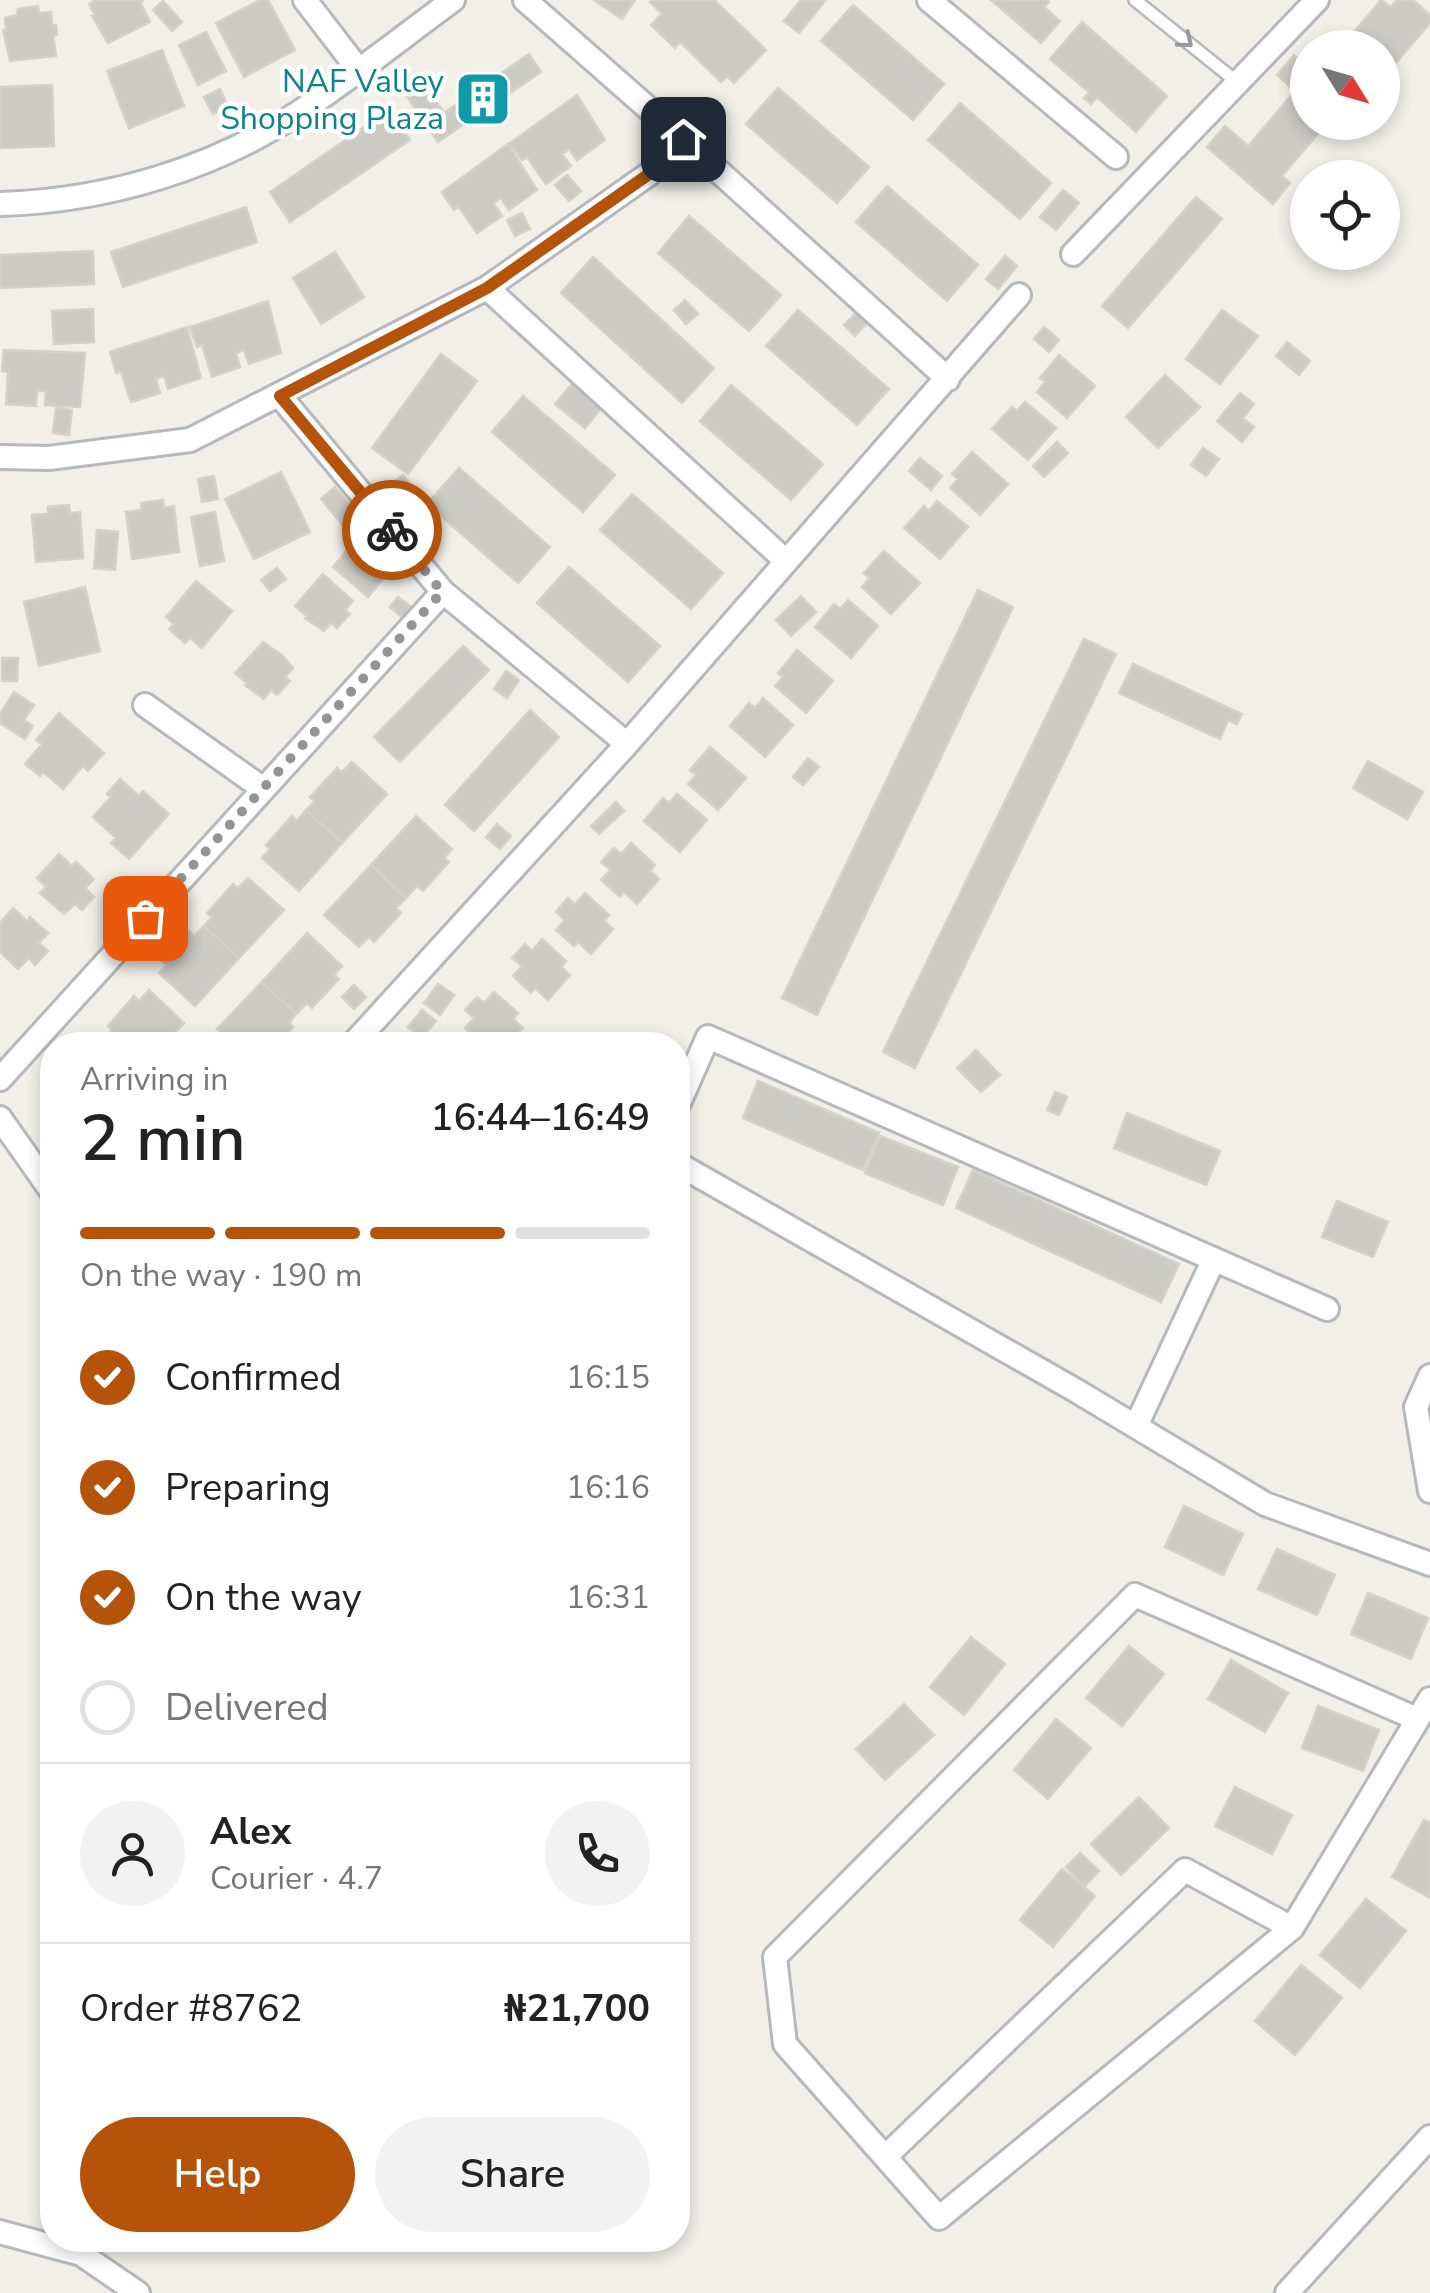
<!DOCTYPE html>
<meta charset="utf-8">
<style>
body{margin:0;font-family:"Nunito Sans",sans-serif;background:#f2f2f2;color:#222;height:100vh;display:flex;flex-direction:column;font-size:38px;white-space:nowrap}
*{box-sizing:border-box;margin:0}
p{font-size:32px;color:#767676}
.icon{flex:none;width:55px;height:55px;fill:none;stroke:currentColor;stroke-width:2;stroke-linecap:round;stroke-linejoin:round}
.map{position:relative;flex:1;overflow:hidden}
.sheet{position:absolute;left:40px;top:1032px;width:650px;height:1220px;display:flex;flex-direction:column;background:#fff;border-radius:40px;box-shadow:0 5px 15px #0003}
.sheet>*{flex:none}
.needle{width:65px;rotate:127deg}
.fabs{position:absolute;left:1290px;top:30px;display:grid;gap:20px}
.fabs a{display:grid;place-items:center;width:110px;height:110px;border-radius:50%;background:#fff;box-shadow:0 5px 15px #0003;font-size:50px}
.pin{position:absolute;display:grid;place-items:center;width:85px;height:85px;color:#fff;margin:-42px;border-radius:20px;box-shadow:0 5px 15px #0006}
.courier{position:absolute;display:grid;place-items:center;width:100px;height:100px;margin:-50px;border:8px solid #b45309;border-radius:50%;background:#fff;color:#222;box-shadow:0 2px 12px #0007}
.headline em{font-style:normal;font-weight:600}
.headline div{display:flex;flex-direction:column-reverse}
.headline{display:flex;align-items:center;justify-content:space-between;height:170px;padding:0 40px}
h1{font-size:65px;font-weight:600;line-height:75px}
.bar{display:grid;grid-template-columns:repeat(4,1fr);gap:15px 10px;align-content:center;height:120px;padding:0 40px}
.bar i{height:12px;border-radius:8px;background:#e0e0e0}
.bar .on{background:#b45309}
.bar p{grid-column:span 4}
.line{display:flex;align-items:center;gap:25px;padding:0 40px;border-top:2px solid #e0e0e0}
.line div{flex:1}
.round{display:grid;place-items:center;flex:none;width:105px;height:105px;border-radius:52px;background:#f2f2f2}
ol{padding:0 40px;list-style:none}
li{display:flex;align-items:center;gap:30px;height:110px}
li p{margin-inline-start:auto}
li .icon{padding:10px;border-radius:50%;background:#b45309;color:#fff;stroke-width:4}
li:last-child{color:#767676}
li i{width:55px;height:55px;border:5px solid #e0e0e0;border-radius:50%}
.cta{display:flex;gap:20px;margin-top:auto;padding:20px 40px}
.cta a{flex:1;height:115px;border-radius:60px;background:#b45309;color:#fff;font-size:40px;font-weight:600;line-height:115px;text-align:center}
.cta a+a{background:#f2f2f2;color:#222}
.map>svg:first-child{display:block}
.building{fill:#cccac5;stroke:#d6d1c6;stroke-width:2.5}
.lines{fill:none;stroke-linecap:round;stroke-linejoin:round}
.lane-casing{stroke:#b5b8bc;stroke-width:16}
.street-casing{stroke:#b5b8bc;stroke-width:28}
.lane{stroke:#fff;stroke-width:11}
.street{stroke:#fff;stroke-width:22}
.oneway{stroke:#979a9d}
.done{stroke:#929495;stroke-width:10;stroke-dasharray:0 18}
.route{stroke:#b45309;stroke-width:12}
.labels{text-anchor:middle;dominant-baseline:central;stroke-width:9;stroke-linejoin:round;paint-order:stroke}
.culture-label{font-size:32px;fill:#0d838f;stroke:#fff;text-anchor:end}
</style>
<div class="map">
<svg width="1430" height="2293" viewBox="0 0 1430 2293">
<rect width="100%" height="100%" fill="#f1efe8"/>
<path class="building" d="M 96,0 L 143,0 L 141,4 L 150,22 L 108,43 L 92,16 L 95,15 L 89,4 Z
M 260,0 L 268,0 L 295,50 L 244,77 L 216,23 Z
M 594,0 L 635,0 L 622,19 Z
M 652,0 L 714,0 L 766,50 L 734,83 L 727,76 L 721,82 L 680,42 L 675,48 L 651,25 L 662,14 L 650,2 Z
M 801,0 L 825,1 L 799,33 L 784,21 Z
M 991,0 L 1046,0 L 1049,2 L 1044,7 L 1060,21 L 1041,43 Z
M 1381,0 L 1391,7 L 1397,0 L 1413,0 L 1430,15 L 1430,23 L 1382,79 L 1382,48 L 1348,48 L 1344,44 Z
M 163,1 L 182,22 L 172,31 L 153,10 Z
M 853,5 L 944,84 L 913,120 L 821,41 Z
M 38,6 L 39,13 L 51,12 L 52,25 L 56,25 L 57,35 L 53,36 L 56,56 L 10,61 L 3,30 L 6,30 L 5,18 L 17,15 L 18,9 Z
M 1082,22 L 1167,96 L 1136,132 L 1097,97 L 1091,104 L 1084,98 L 1089,92 L 1050,59 Z
M 206,32 L 226,71 L 198,85 L 179,45 Z
M 162,50 L 184,106 L 129,128 L 107,71 Z
M 529,54 L 541,72 L 438,142 L 399,85 L 416,73 L 444,113 Z
M 1294,55 L 1308,66 L 1308,122 L 1348,122 L 1339,134 L 1327,123 L 1282,176 L 1290,183 L 1273,204 L 1207,147 L 1225,126 L 1248,146 L 1295,91 L 1277,75 Z
M 52,85 L 54,146 L 0,148 L 0,87 Z
M 778,88 L 869,167 L 837,203 L 746,124 Z
M 220,89 L 228,106 L 213,114 L 204,97 Z
M 577,95 L 605,140 L 577,160 L 569,149 L 562,154 L 571,166 L 546,184 L 527,157 L 522,160 L 510,143 Z
M 960,103 L 1051,183 L 1020,219 L 928,140 Z
M 389,110 L 410,140 L 290,222 L 270,192 Z
M 508,144 L 537,190 L 509,210 L 501,198 L 493,203 L 502,216 L 477,233 L 458,206 L 454,210 L 442,192 Z
M 567,175 L 581,191 L 569,201 L 555,185 Z
M 887,186 L 978,265 L 947,301 L 856,222 Z
M 1063,190 L 1079,203 L 1056,230 L 1040,217 Z
M 1196,197 L 1222,219 L 1128,328 L 1102,306 Z
M 246,207 L 257,242 L 123,287 L 111,252 Z
M 522,213 L 530,229 L 515,236 L 507,220 Z
M 689,216 L 781,295 L 749,331 L 658,253 Z
M 93,251 L 94,284 L 0,288 L 0,255 Z
M 335,252 L 364,297 L 321,324 L 293,278 Z
M 1005,256 L 1017,266 L 998,289 L 986,279 Z
M 593,257 L 714,368 L 682,403 L 561,293 Z
M 685,300 L 698,314 L 686,324 L 674,310 Z
M 268,301 L 281,353 L 249,364 L 244,350 L 236,353 L 240,367 L 212,377 L 202,345 L 197,347 L 190,327 Z
M 93,309 L 94,342 L 54,344 L 52,311 Z
M 798,310 L 889,389 L 857,425 L 766,346 Z
M 1222,310 L 1258,336 L 1220,384 L 1186,359 Z
M 857,312 L 867,323 L 855,336 L 844,325 Z
M 187,327 L 201,378 L 168,389 L 164,376 L 156,379 L 160,393 L 131,402 L 121,371 L 116,373 L 110,352 Z
M 1044,327 L 1059,340 L 1049,352 L 1034,339 Z
M 1287,342 L 1310,361 L 1299,375 L 1276,356 Z
M 4,350 L 85,353 L 80,407 L 45,405 L 46,391 L 37,391 L 36,406 L 6,404 L 8,372 L 2,371 Z
M 441,354 L 477,381 L 408,474 L 372,448 Z
M 1059,355 L 1095,386 L 1067,418 L 1037,392 L 1045,382 L 1040,378 Z
M 1165,375 L 1200,407 L 1158,448 L 1126,417 Z
M 572,384 L 602,407 L 585,428 L 555,404 Z
M 731,385 L 823,464 L 791,500 L 700,421 Z
M 1240,393 L 1254,404 L 1243,418 L 1254,427 L 1242,442 L 1217,421 Z
M 523,396 L 615,475 L 583,512 L 492,432 Z
M 1025,402 L 1056,428 L 1028,460 L 992,429 L 1012,407 L 1017,411 Z
M 56,408 L 72,410 L 69,435 L 53,433 Z
M 1057,442 L 1068,453 L 1044,477 L 1033,466 Z
M 1203,448 L 1219,459 L 1206,476 L 1191,465 Z
M 972,452 L 1008,484 L 980,515 L 950,488 L 958,479 L 952,474 Z
M 920,458 L 942,476 L 931,490 L 909,471 Z
M 459,468 L 550,547 L 518,583 L 427,504 Z
M 281,472 L 310,532 L 254,559 L 225,499 Z
M 403,475 L 411,485 L 400,494 L 392,483 Z
M 214,476 L 218,499 L 202,502 L 198,479 Z
M 335,487 L 364,521 L 350,534 L 321,499 Z
M 632,494 L 723,573 L 691,609 L 600,530 Z
M 163,500 L 164,508 L 174,506 L 179,552 L 132,559 L 126,512 L 142,510 L 141,503 Z
M 937,501 L 968,527 L 940,559 L 904,528 L 924,506 L 929,511 Z
M 69,505 L 70,513 L 80,512 L 83,558 L 36,562 L 32,515 L 48,514 L 48,507 Z
M 215,512 L 224,561 L 200,566 L 191,517 Z
M 97,530 L 118,532 L 115,570 L 94,568 Z
M 373,538 L 399,560 L 368,597 L 333,567 L 347,550 L 357,559 Z
M 884,551 L 920,583 L 891,614 L 862,587 L 869,578 L 864,573 Z
M 569,567 L 660,646 L 628,682 L 537,603 Z
M 277,568 L 286,579 L 270,591 L 261,580 Z
M 323,574 L 353,601 L 345,610 L 350,614 L 337,628 L 331,623 L 324,631 L 305,618 L 307,616 L 295,606 Z
M 196,581 L 232,611 L 202,648 L 190,638 L 185,643 L 169,629 L 174,624 L 166,617 Z
M 85,587 L 100,651 L 39,666 L 24,602 Z
M 978,590 L 1013,607 L 817,1015 L 782,998 Z
M 801,596 L 816,612 L 791,636 L 776,620 Z
M 398,597 L 411,607 L 403,618 L 390,607 Z
M 848,600 L 878,626 L 851,658 L 815,627 L 834,604 L 840,609 Z
M 1084,639 L 1116,654 L 915,1068 L 883,1052 Z
M 263,642 L 283,656 L 293,668 L 285,677 L 290,681 L 277,695 L 271,690 L 264,699 L 245,685 L 247,683 L 235,673 Z
M 463,646 L 489,670 L 400,762 L 374,737 Z
M 797,650 L 833,681 L 806,713 L 775,686 L 783,677 L 778,673 Z
M 2,658 L 18,658 L 17,681 L 2,681 Z
M 1133,664 L 1242,714 L 1237,724 L 1228,720 L 1220,739 L 1119,693 Z
M 506,671 L 519,680 L 507,698 L 494,689 Z
M 14,692 L 34,705 L 24,720 L 33,726 L 25,739 L 0,723 L 0,714 Z
M 763,698 L 793,725 L 765,757 L 730,726 L 749,703 L 755,708 Z
M 530,710 L 559,737 L 474,831 L 445,805 Z
M 59,713 L 104,753 L 88,771 L 83,766 L 63,789 L 43,772 L 40,776 L 25,764 L 42,744 L 36,740 Z
M 710,747 L 746,778 L 718,810 L 688,784 L 696,775 L 690,770 Z
M 808,758 L 819,767 L 803,785 L 793,777 Z
M 1368,761 L 1423,792 L 1407,819 L 1353,788 Z
M 352,762 L 387,794 L 342,843 L 306,810 L 315,801 L 310,797 L 337,768 L 342,772 Z
M 120,779 L 139,796 L 143,791 L 169,814 L 129,859 L 111,843 L 116,838 L 93,817 L 111,797 L 107,794 Z
M 677,794 L 707,820 L 680,852 L 644,821 L 663,798 L 669,803 Z
M 616,802 L 624,811 L 599,834 L 591,826 Z
M 306,810 L 342,843 L 299,891 L 262,858 L 270,849 L 266,845 L 292,816 L 297,821 Z
M 416,816 L 452,849 L 444,858 L 449,862 L 423,891 L 417,886 L 406,898 L 371,865 Z
M 497,824 L 511,836 L 500,849 L 486,837 Z
M 631,843 L 655,865 L 650,871 L 659,879 L 637,904 L 624,892 L 620,897 L 601,880 L 611,870 L 601,862 L 614,848 L 621,854 Z
M 59,854 L 72,866 L 76,862 L 94,879 L 85,888 L 94,897 L 82,910 L 75,904 L 64,914 L 40,893 L 46,887 L 37,878 Z
M 371,865 L 406,898 L 396,908 L 401,913 L 374,942 L 369,937 L 359,947 L 324,915 Z
M 248,878 L 284,910 L 239,958 L 204,926 L 212,917 L 207,913 L 233,884 L 238,888 Z
M 585,893 L 609,915 L 604,921 L 613,929 L 591,954 L 578,942 L 574,946 L 556,930 L 565,920 L 556,912 L 568,898 L 575,904 Z
M 13,908 L 27,921 L 30,917 L 48,933 L 39,943 L 48,951 L 35,965 L 29,958 L 18,969 L 0,952 L 0,923 Z
M 204,926 L 239,958 L 195,1006 L 159,973 L 167,965 L 162,961 L 189,931 L 194,936 Z
M 307,933 L 342,966 L 334,975 L 339,979 L 312,1008 L 307,1003 L 296,1014 L 262,982 Z
M 542,939 L 566,961 L 561,967 L 570,975 L 548,1000 L 535,988 L 531,993 L 513,976 L 522,966 L 512,958 L 525,944 L 532,951 Z
M 262,982 L 296,1014 L 289,1023 L 293,1027 L 277,1045 L 234,1045 L 217,1029 Z
M 438,984 L 454,995 L 440,1015 L 424,1003 Z
M 354,985 L 366,997 L 354,1009 L 342,997 Z
M 149,990 L 184,1023 L 163,1045 L 112,1045 L 105,1039 L 112,1030 L 108,1026 L 134,996 L 139,1001 Z
M 494,992 L 518,1013 L 513,1019 L 523,1028 L 507,1045 L 492,1045 L 487,1040 L 483,1045 L 465,1028 L 474,1018 L 465,1010 L 477,997 L 484,1003 Z
M 422,1010 L 436,1021 L 422,1038 L 408,1027 Z
M 976,1050 L 1000,1075 L 981,1092 L 957,1068 Z
M 758,1081 L 879,1133 L 863,1170 L 743,1118 Z
M 1055,1092 L 1067,1097 L 1059,1115 L 1047,1110 Z
M 1127,1113 L 1220,1151 L 1206,1185 L 1114,1148 Z
M 880,1136 L 958,1167 L 943,1205 L 865,1173 Z
M 973,1170 L 1179,1264 L 1161,1302 L 956,1208 Z
M 1337,1201 L 1388,1222 L 1373,1257 L 1322,1237 Z
M 1184,1506 L 1243,1534 L 1223,1575 L 1165,1547 Z
M 1277,1549 L 1335,1575 L 1317,1615 L 1258,1589 Z
M 1368,1593 L 1428,1618 L 1411,1659 L 1351,1634 Z
M 971,1637 L 1005,1664 L 964,1715 L 930,1687 Z
M 1129,1646 L 1164,1674 L 1122,1726 L 1086,1698 Z
M 1231,1660 L 1288,1693 L 1265,1732 L 1208,1699 Z
M 904,1704 L 934,1735 L 885,1780 L 856,1749 Z
M 1318,1706 L 1379,1730 L 1363,1771 L 1302,1748 Z
M 1056,1719 L 1091,1748 L 1048,1799 L 1014,1770 Z
M 1235,1787 L 1292,1815 L 1272,1854 L 1215,1826 Z
M 1139,1797 L 1169,1828 L 1121,1875 L 1091,1844 Z
M 1424,1820 L 1430,1823 L 1429,1897 L 1392,1877 Z
M 1080,1853 L 1099,1871 L 1085,1886 L 1066,1867 Z
M 1062,1869 L 1095,1896 L 1053,1947 L 1020,1920 Z
M 1366,1899 L 1406,1931 L 1360,1988 L 1320,1955 Z
M 1301,1965 L 1342,1998 L 1295,2055 L 1255,2021 Z"/>
<g class="lines">
<g class="lane-casing">
<path id="lane" d="M 1135,0 L 1237,82"/>
</g>
<g class="street-casing">
<path id="street" d="M 305,0 L 358,69
M 929,0 L 1116,157
M 683,139 L 948,379
M 0,204 C 106,201 215,169 304,109 C 355,75 404,36 453,0
M 1073,254 L 1317,0
M 487,288 L 786,561
M 280,396 L 443,592 L 627,744 L 1019,295
M 0,457 L 49,458 L 190,440 L 487,288 L 649,174 L 683,139 L 525,0
M 145,705 L 262,788
M 352,1045 L 627,744
M 0,1079 L 443,592
M 678,1105 L 708,1037 L 1327,1309
M 0,1118 L 52,1192
M 678,1164 L 1075,1390 L 1265,1504 L 1430,1564
M 1430,1376 L 1416,1407 L 1430,1491
M 1136,1426 L 1214,1259
M 1417,1719 L 1135,1595 L 775,1957 L 785,2044 L 939,2218 L 1292,1928 L 1430,1699
M 885,2157 L 1185,1870 L 1292,1928
M 0,2232 L 81,2254 L 138,2293
M 1287,2293 L 1430,2137"/>
</g>
<use href="#lane" class="lane"/>
<use href="#street" class="street"/>
</g>
<defs><path id="oneway-chevron" d="M-2-3.5L2.5 0L-2 3.5" fill="none" stroke-width="1.6" stroke-linecap="round" stroke-linejoin="round" transform="scale(2.5)"/></defs>
<use class="oneway" href="#oneway-chevron" transform="translate(1186 41) rotate(39)"/>
<g class="lines">
<path class="done" d="M 145,918 L 442,592 L 392,530"/>
<path class="route" d="M 392,530 L 280,396 L 487,288 L 649,174 L 683,139"/>
</g>
<defs>
<g id="building-square" transform="scale(2.875)"><rect x="-9" y="-9" width="18" height="18" rx="4" fill="#0f9aa8" stroke="#fff"/><path d="M-4-6H4V6H1V3H-1V6H-4ZM-2.5-4.3h1.7v1.8h-1.7ZM.8-4.3h1.7v1.8H.8ZM-2.5-1h1.7V.8h-1.7ZM.8-1h1.7V.8H.8Z" fill="#fff"/></g>
</defs>
<g fill-rule="evenodd">
<use href="#building-square" x="483" y="99"/>
</g>
<g class="labels">
<g class="culture-label">
<text x="444" y="81">NAF Valley<tspan x="444" dy="37">Shopping Plaza</tspan></text>
</g>
</g>
</svg>
<div class="fabs">
<a><svg class="needle" viewBox="-14 -14 28 28"><path d="M0-13l5 13h-10z" fill="#e53935"/><path d="M0 13l5-13h-10z" fill="#767676"/></svg></a>
<a><svg class="icon" aria-label="locate" viewBox="0 0 24 24"><circle cx="12" cy="12" r="6"/><path d="M12 2v4M12 18v4M2 12h4M18 12h4"/></svg></a>
</div>
<div class="pin" style="left:145px;top:918px;background:#ea580c"><svg class="icon" aria-label="bag" viewBox="0 0 24 24"><path d="M5 8h14l-1 12H6zM9 8a3 3 0 0 1 6 0"/></svg></div>
<div class="pin" style="left:683px;top:139px;background:#1f2937"><svg class="icon" aria-label="home" viewBox="0 0 24 24"><path d="M3 11l9-7 9 7M6 9v11h12V9"/></svg></div>
<div class="courier" style="left:392px;top:530px"><svg class="icon" aria-label="bike" viewBox="0 0 24 24"><circle cx="6" cy="16" r="4"/><circle cx="18" cy="16" r="4"/><path d="M6 16l4-8h5l3 8M10 8l3 8H6M13 5h3"/></svg></div>
<section class="sheet">
<div class="headline"><div><h1>2 min</h1><p>Arriving in</p></div><em>16:44–16:49</em></div>
<div class="bar"><i class="on"></i><i class="on"></i><i class="on"></i><i></i><p>On the way · 190 m</p></div>
<ol>
<li><svg class="icon" aria-label="check" viewBox="0 0 24 24"><path d="M5 12l5 5 9-10"/></svg>Confirmed<p>16:15</p></li>
<li><svg class="icon" aria-label="check" viewBox="0 0 24 24"><path d="M5 12l5 5 9-10"/></svg>Preparing<p>16:16</p></li>
<li><svg class="icon" aria-label="check" viewBox="0 0 24 24"><path d="M5 12l5 5 9-10"/></svg>On the way<p>16:31</p></li>
<li><i></i>Delivered</li>
</ol>
<div class="line" style="height:180px"><a class="round"><svg class="icon" aria-label="person" viewBox="0 0 24 24"><circle cx="12" cy="8" r="4"/><path d="M4 21q1-7 8-7t8 7"/></svg></a><div><b>Alex</b><p>Courier · 4.7</p></div><a class="round"><svg class="icon" aria-label="phone" viewBox="0 0 24 24"><path d="M5 4h4l2 5-3 2q2 4 5 5l2-3 5 2v4C11 20 4 13 5 4z"/></svg></a></div>
<div class="line" style="height:130px"><div>Order #8762</div><b>₦21,700</b></div>
<div class="cta"><a>Help</a><a>Share</a></div>
</section>
</div>
